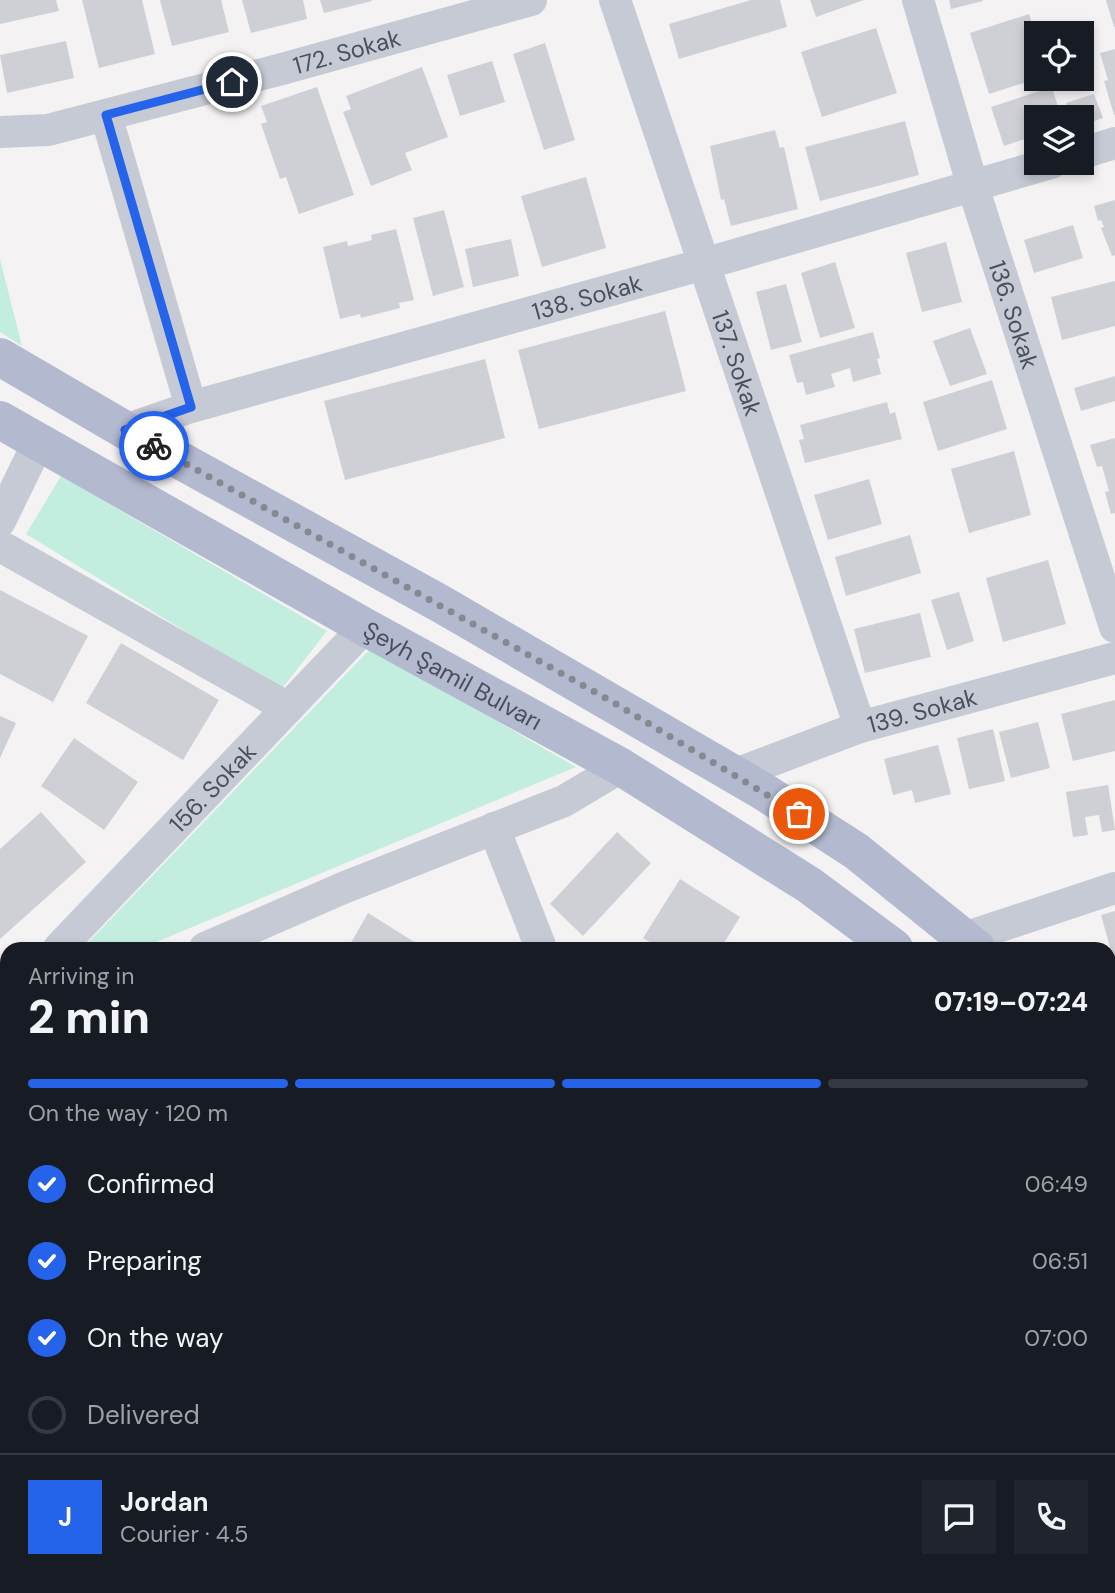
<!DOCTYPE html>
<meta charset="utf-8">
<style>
body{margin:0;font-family:"DM Sans",sans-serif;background:#20242c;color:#f1f3f6;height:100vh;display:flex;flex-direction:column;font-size:26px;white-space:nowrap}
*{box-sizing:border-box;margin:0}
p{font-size:23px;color:#9ea1a6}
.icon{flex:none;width:38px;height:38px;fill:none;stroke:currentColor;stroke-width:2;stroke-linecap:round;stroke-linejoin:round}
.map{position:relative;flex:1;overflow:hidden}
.side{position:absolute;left:0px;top:942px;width:1116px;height:653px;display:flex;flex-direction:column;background:#171b24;border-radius:21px 21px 0 0;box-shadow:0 4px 10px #0003}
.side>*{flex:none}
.tools{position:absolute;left:1024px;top:21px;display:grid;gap:14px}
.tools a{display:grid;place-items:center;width:70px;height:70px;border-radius:0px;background:#171b24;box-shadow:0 4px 10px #0003;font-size:35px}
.pin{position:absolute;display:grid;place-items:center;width:60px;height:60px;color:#fff;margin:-30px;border:4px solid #fff;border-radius:50%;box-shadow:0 2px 7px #0007}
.courier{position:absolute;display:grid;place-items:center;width:70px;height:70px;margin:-35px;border:5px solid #2563eb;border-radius:50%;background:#fff;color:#222;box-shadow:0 2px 9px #0007}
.overview em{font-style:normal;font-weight:800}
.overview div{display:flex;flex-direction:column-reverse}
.overview{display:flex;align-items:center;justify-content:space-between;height:119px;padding:0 28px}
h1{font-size:46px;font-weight:800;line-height:52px}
.bar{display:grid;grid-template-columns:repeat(4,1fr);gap:10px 7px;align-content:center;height:84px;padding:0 28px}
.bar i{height:9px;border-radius:5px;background:#363941}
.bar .current{background:#2563eb}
.bar p{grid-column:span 4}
.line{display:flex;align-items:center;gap:18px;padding:0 28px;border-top:2px solid #363941}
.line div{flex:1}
.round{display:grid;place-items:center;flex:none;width:74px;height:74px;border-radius:0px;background:#20242c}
ol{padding:0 28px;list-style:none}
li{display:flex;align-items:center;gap:21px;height:77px}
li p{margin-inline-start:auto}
li .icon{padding:7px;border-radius:50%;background:#2563eb;color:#fff;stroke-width:4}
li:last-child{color:#9ea1a6}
li i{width:38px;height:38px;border:4px solid #363941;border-radius:50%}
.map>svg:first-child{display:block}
.green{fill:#c3eedf}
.building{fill:#cfd0d6}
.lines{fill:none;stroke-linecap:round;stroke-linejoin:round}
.minor{stroke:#c6cad5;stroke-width:32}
.major{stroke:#b3b9cf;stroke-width:38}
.done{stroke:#868892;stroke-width:7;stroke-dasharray:0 12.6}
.route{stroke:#2563eb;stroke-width:9}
.labels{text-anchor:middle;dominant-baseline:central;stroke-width:5;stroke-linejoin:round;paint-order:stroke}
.street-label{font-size:24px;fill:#4a4f5e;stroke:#fff}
</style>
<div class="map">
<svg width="1115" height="1593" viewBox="0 0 1115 1593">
<rect width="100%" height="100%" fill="#f4f2f2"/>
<path class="green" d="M 0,259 L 22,346 L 0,332 Z
M 61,476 L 327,631 L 281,690 L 26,534 Z
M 371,648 L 576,767 L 142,948 L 83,948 Z"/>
<path class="building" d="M 0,0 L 56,0 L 59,11 L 0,24 Z
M 82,0 L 142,0 L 155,54 L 99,68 Z
M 160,0 L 221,0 L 229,32 L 172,46 Z
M 242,0 L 303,0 L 307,19 L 251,33 Z
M 320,0 L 372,0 L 372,1 L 324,13 Z
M 751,0 L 780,0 L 787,27 L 679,59 L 669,24 Z
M 810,0 L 864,0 L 816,17 Z
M 949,0 L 983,0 L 983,1 L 951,9 Z
M 1106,0 L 1115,0 L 1115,27 L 1114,27 Z
M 1029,14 L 1036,36 L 1036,79 L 989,94 L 970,33 Z
M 876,28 L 897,93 L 822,117 L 801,52 Z
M 66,41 L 74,78 L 7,93 L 0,55 Z
M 545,43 L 575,140 L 544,150 L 513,54 Z
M 1115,49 L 1115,115 L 1114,115 L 1104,81 L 1108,80 L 1100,53 Z
M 492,61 L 505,102 L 460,116 L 447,75 Z
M 422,67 L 448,137 L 405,153 L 412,170 L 371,186 L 343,112 L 351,109 L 346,96 Z
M 317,87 L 354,195 L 299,214 L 286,177 L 280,179 L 261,124 L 267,122 L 261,106 Z
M 1052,87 L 1061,117 L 1036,117 L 1036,135 L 1004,146 L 991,107 Z
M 1094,94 L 1103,118 L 1082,125 L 1082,117 L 1071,117 L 1066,103 Z
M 905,121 L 919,175 L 820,201 L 805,147 Z
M 775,130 L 780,148 L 784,147 L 798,209 L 731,226 L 724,199 L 721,200 L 710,146 Z
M 586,177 L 606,248 L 542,267 L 521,196 Z
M 1115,200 L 1115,255 L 1112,256 L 1101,228 L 1104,227 L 1101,220 L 1098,221 L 1094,206 Z
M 444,210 L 464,287 L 433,296 L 413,218 Z
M 1073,225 L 1083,258 L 1034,273 L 1024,240 Z
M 396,229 L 414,300 L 399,303 L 400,308 L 361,318 L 360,314 L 340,319 L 323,247 L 347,241 L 348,246 L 372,240 L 371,235 Z
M 511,239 L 519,276 L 473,287 L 465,249 Z
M 946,242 L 962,302 L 922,312 L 906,253 Z
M 835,262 L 855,328 L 820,338 L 801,273 Z
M 1115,281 L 1115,326 L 1062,340 L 1051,297 Z
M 786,284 L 802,342 L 771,350 L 756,292 Z
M 665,311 L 686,391 L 539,429 L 518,350 Z
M 970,328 L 987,374 L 950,386 L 933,341 Z
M 873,332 L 880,358 L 877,359 L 881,374 L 853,382 L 850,368 L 831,374 L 835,387 L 806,395 L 803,382 L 797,383 L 789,355 Z
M 485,359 L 505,438 L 345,480 L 324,401 Z
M 1115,376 L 1115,401 L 1081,411 L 1074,388 Z
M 992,380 L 1007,429 L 938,451 L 923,402 Z
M 887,402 L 890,414 L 895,412 L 902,439 L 805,463 L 799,440 L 804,439 L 800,425 Z
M 1115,438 L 1115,513 L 1111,514 L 1105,492 L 1109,491 L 1102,466 L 1097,467 L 1090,445 Z
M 1014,451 L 1031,515 L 969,533 L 951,469 Z
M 869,479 L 882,524 L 828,540 L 814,495 Z
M 910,535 L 921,573 L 846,596 L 835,557 Z
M 1048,560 L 1066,624 L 1003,642 L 986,578 Z
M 0,590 L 88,636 L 53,702 L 0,674 Z
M 959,592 L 974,641 L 947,650 L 931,600 Z
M 920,613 L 931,657 L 865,673 L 854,629 Z
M 121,643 L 219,700 L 183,760 L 86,703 Z
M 1115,700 L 1115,751 L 1073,761 L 1061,714 Z
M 0,716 L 16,723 L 0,758 Z
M 1038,722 L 1050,768 L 1011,778 L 999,732 Z
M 993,729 L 1005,781 L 969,789 L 957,738 Z
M 74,738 L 138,782 L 104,830 L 41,786 Z
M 938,745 L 951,794 L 915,803 L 912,790 L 893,795 L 884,759 Z
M 1108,785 L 1115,830 L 1102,832 L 1099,815 L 1085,817 L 1088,835 L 1073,837 L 1066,792 Z
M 41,812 L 86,862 L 0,939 L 0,849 Z
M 617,832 L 651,863 L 583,936 L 550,904 Z
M 680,879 L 740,917 L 721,948 L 660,948 L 643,938 Z
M 1115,911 L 1115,961 L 1114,961 L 1101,915 Z
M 368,913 L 424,948 L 348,948 Z
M 0,1129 L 7,1129 L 7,1170 L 0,1169 Z
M 0,1212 L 7,1213 L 7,1253 L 0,1253 Z
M 1110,1376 L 1115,1380 L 1115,1436 L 1113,1438 L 1110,1435 Z
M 0,1492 L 7,1508 L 7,1555 L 0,1558 Z
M 1115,1519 L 1115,1593 L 1099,1593 L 1095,1587 L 1110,1587 L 1110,1522 Z
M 157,1587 L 225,1587 L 214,1593 L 160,1593 Z
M 475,1587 L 549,1587 L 551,1590 L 545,1593 L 478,1593 Z
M 628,1587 L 692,1587 L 695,1593 L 621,1593 L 620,1591 Z
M 781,1587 L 852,1587 L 855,1593 L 783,1593 Z
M 969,1587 L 1012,1587 L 1015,1593 L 954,1593 Z"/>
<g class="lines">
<g class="minor">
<path id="s1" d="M 615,0 L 860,727"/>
<path id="s2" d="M 918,0 L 973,187 L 1115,627"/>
<path d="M 106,115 L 191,407"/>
<path id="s3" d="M 0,132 L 48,130 L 282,69 L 531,0"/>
<path d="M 1082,153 L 1115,143"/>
<path id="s4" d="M 125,430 L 191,407 L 704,264 L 1051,163"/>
<path d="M 0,521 L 38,443"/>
<path d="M 0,546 L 288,708"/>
<path id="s5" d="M 733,775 L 860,727 L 1115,658"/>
<path d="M 494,828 L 541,948"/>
<path d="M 964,938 L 1115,888"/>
<path id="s6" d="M 59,948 L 365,627"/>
<path d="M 205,948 L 343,888 L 564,801 L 621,767"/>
<path d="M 0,1010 L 7,1003"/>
<path d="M 0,1039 L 7,1036"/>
<path d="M 1110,1219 L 1115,1231"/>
<path d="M 0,1339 L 7,1336"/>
<path d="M 0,1379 L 7,1393"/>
<path d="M 104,1587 L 107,1593"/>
<path d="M 438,1587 L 441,1593"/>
<path d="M 762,1587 L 764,1593"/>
<path d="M 1060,1587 L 1062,1593"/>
<path d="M 26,1593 L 37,1587"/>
<path d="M 362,1593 L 368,1587"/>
</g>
<g class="major">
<path d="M 0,357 L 125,430 L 441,604 L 761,790 L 856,851 L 976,948"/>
<path id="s7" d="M 0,420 L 365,627 L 621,767 L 809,885 L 894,948"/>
<path d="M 1110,1064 L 1115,1069"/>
<path d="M 1110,1144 L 1115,1149"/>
</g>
</g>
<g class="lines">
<path class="done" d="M 154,446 L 611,701 L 799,814"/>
<path class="route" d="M 154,446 L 125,430 L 191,407 L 106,115 L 232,82"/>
</g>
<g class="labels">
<g class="street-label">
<text stroke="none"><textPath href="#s3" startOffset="357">172. Sokak</textPath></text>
<text stroke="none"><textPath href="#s4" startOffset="481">138. Sokak</textPath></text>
<text stroke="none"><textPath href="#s2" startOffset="329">136. Sokak</textPath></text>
<text stroke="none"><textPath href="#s1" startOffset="383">137. Sokak</textPath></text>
<text stroke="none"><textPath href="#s7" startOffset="520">Şeyh Şamil Bulvarı</textPath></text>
<text stroke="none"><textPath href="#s5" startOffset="200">139. Sokak</textPath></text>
<text stroke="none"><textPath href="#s6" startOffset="222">156. Sokak</textPath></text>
</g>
</g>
</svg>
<div class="tools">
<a><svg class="icon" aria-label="locate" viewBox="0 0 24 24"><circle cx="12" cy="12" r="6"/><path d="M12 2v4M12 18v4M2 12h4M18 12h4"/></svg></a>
<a><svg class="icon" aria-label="layers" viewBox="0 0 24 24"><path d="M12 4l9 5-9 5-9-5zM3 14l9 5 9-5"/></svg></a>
</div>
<div class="pin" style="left:799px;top:814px;background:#ea580c"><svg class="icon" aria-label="bag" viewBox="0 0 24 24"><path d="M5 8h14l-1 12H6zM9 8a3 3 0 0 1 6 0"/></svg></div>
<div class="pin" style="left:232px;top:82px;background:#1f2937"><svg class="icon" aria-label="home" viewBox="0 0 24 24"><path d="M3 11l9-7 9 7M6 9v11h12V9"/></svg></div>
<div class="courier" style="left:154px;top:446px"><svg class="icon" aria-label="bike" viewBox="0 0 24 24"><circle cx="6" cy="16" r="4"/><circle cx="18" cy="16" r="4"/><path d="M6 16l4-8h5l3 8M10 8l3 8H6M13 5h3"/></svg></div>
<section class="side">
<div class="overview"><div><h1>2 min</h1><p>Arriving in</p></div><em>07:19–07:24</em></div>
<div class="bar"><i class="current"></i><i class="current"></i><i class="current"></i><i></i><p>On the way · 120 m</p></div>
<ol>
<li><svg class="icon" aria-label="check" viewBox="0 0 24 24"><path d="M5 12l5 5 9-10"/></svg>Confirmed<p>06:49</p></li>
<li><svg class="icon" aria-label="check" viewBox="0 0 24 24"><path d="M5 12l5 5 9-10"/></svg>Preparing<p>06:51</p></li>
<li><svg class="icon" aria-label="check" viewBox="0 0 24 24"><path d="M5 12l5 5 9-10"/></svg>On the way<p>07:00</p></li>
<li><i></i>Delivered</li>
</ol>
<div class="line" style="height:126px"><b class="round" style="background:#2563eb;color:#fff">J</b><div><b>Jordan</b><p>Courier · 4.5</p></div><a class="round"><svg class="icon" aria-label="chat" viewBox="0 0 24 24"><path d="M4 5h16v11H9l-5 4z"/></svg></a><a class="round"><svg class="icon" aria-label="phone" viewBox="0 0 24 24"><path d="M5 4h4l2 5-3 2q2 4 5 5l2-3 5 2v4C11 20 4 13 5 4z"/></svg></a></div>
</section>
</div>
